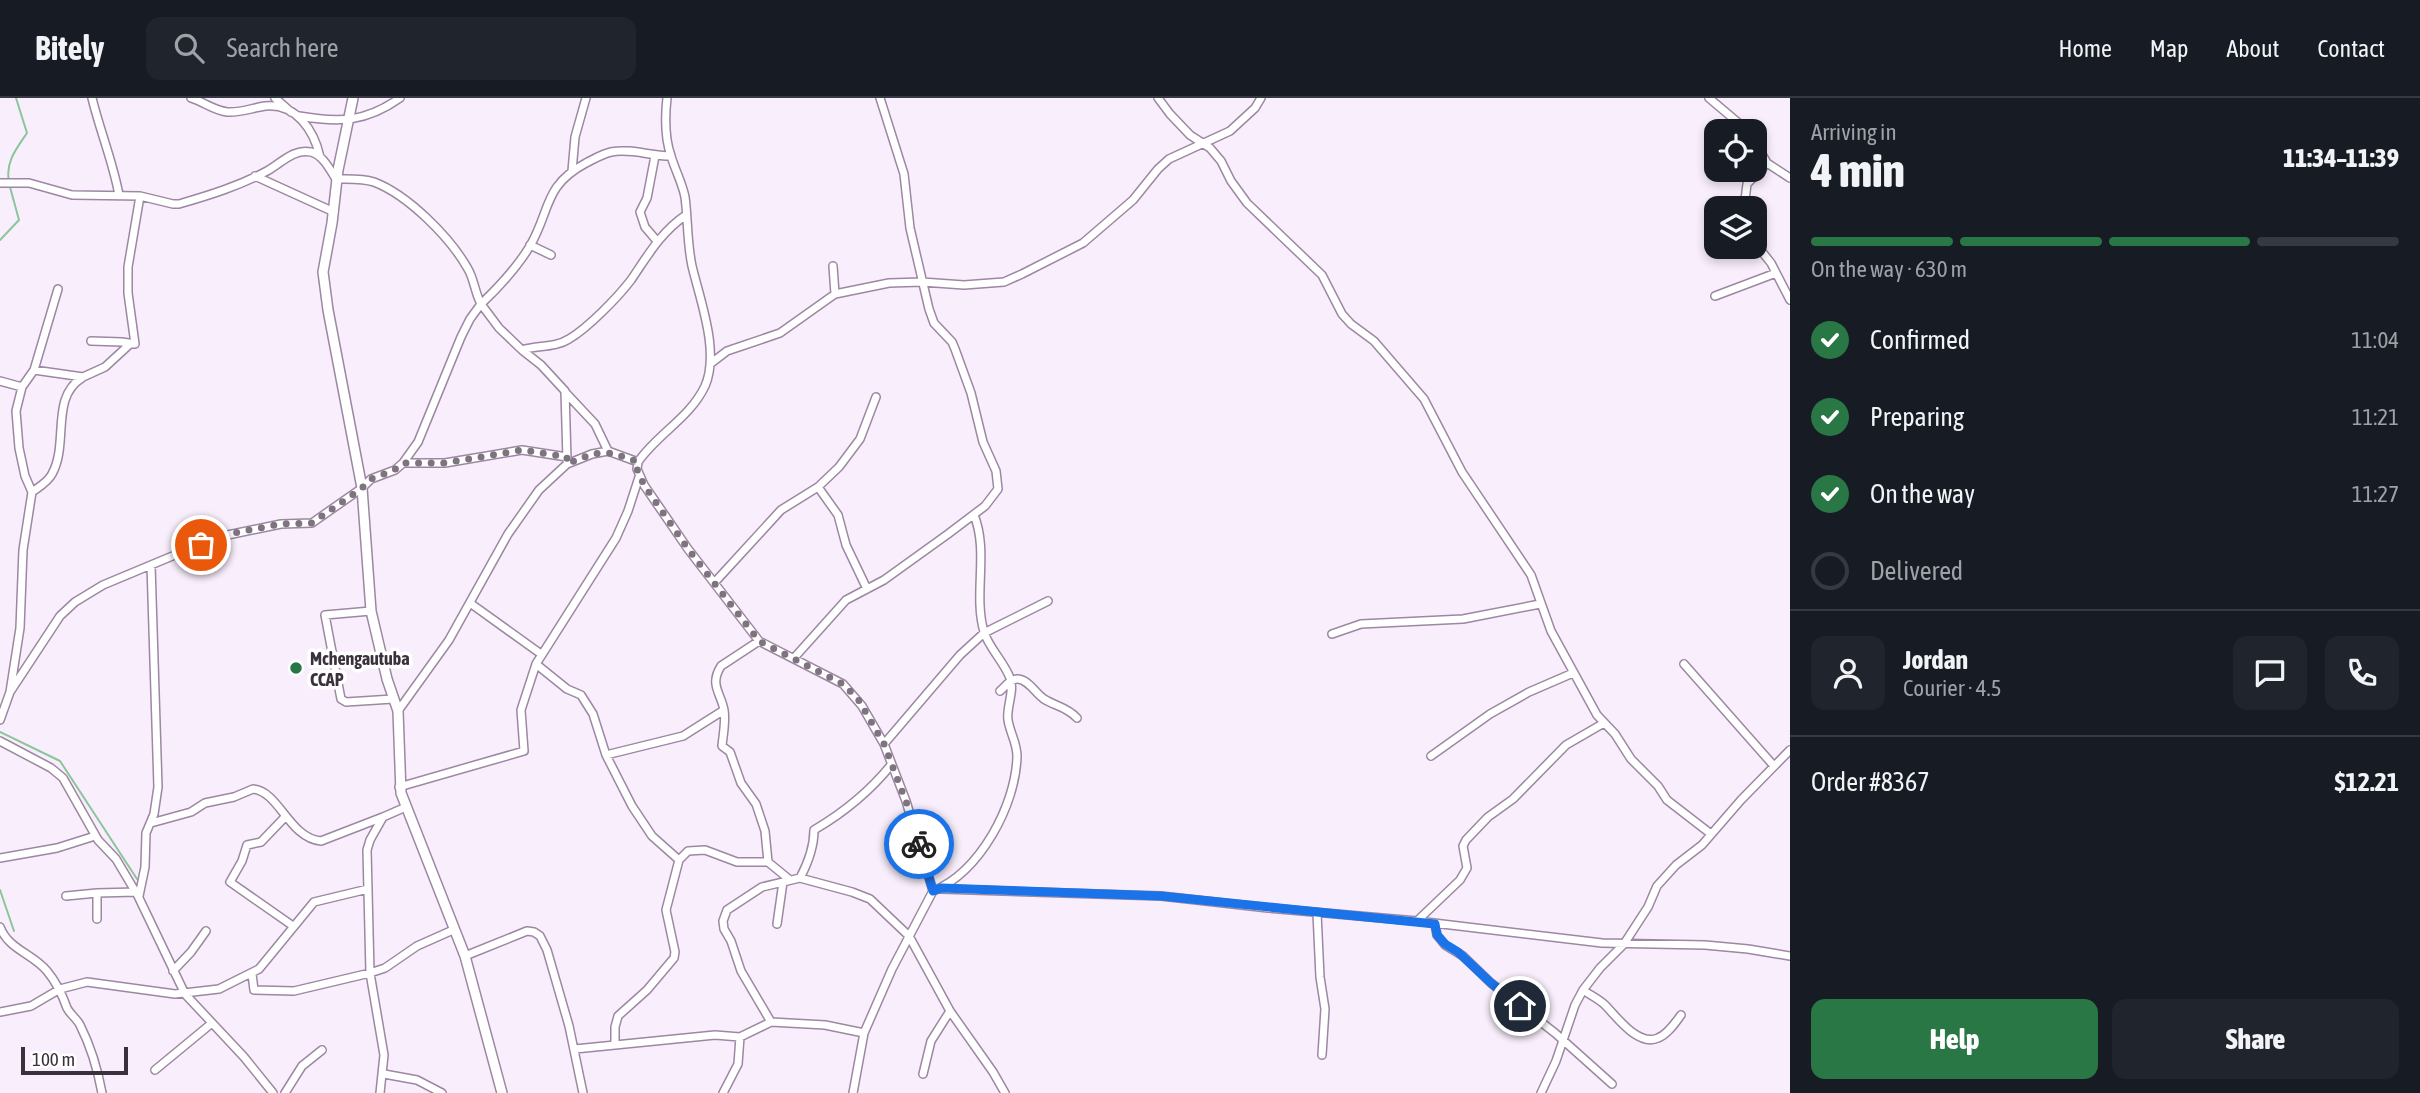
<!DOCTYPE html>
<meta charset="utf-8">
<style>
body{margin:0;font-family:"Asap Condensed",sans-serif;background:#20242c;color:#f1f3f6;height:100vh;display:flex;flex-direction:column;font-size:26px;white-space:nowrap}
*{box-sizing:border-box;margin:0}
p{font-size:23px;color:#9ea1a6}
.icon{flex:none;width:38px;height:38px;fill:none;stroke:currentColor;stroke-width:2;stroke-linecap:round;stroke-linejoin:round}
.map{position:relative;flex:1;overflow:hidden}
.panel{display:flex;flex-direction:column;background:#171b24;width:630px}
.panel>*{flex:none}
.fabs{position:absolute;left:1704px;top:21px;display:grid;gap:14px}
.fabs a{display:grid;place-items:center;width:63px;height:63px;border-radius:14px;background:#171b24;box-shadow:0 4px 10px #0003;font-size:35px}
.scale{position:absolute;left:21px;bottom:18px;width:107px;box-sizing:border-box;padding-left:7px;border:4px solid #3a313c;border-top:0;font-size:19px;line-height:24px;white-space:nowrap;color:#3a313c;-webkit-text-stroke:5px #fff;paint-order:stroke}
.pin{position:absolute;display:grid;place-items:center;width:60px;height:60px;color:#fff;margin:-30px;border:4px solid #fff;border-radius:50%;box-shadow:0 2px 7px #0007}
.courier{position:absolute;display:grid;place-items:center;width:70px;height:70px;margin:-35px;border:5px solid #1a73e8;border-radius:50%;background:#fff;color:#222;box-shadow:0 2px 9px #0007}
.summary em{font-style:normal;font-weight:800}
.summary div{display:flex;flex-direction:column-reverse}
.summary{display:flex;align-items:center;justify-content:space-between;height:119px;padding:0 21px}
h1{font-size:46px;font-weight:800;line-height:52px}
.bar{display:grid;grid-template-columns:repeat(4,1fr);gap:10px 7px;align-content:center;height:84px;padding:0 21px}
.bar i{height:9px;border-radius:5px;background:#363941}
.bar .active{background:#2a7746}
.bar p{grid-column:span 4}
.line{display:flex;align-items:center;gap:18px;padding:0 21px;border-top:2px solid #363941}
.line div{flex:1}
.round{display:grid;place-items:center;flex:none;width:74px;height:74px;border-radius:14px;background:#20242c}
ol{padding:0 21px;list-style:none}
li{display:flex;align-items:center;gap:21px;height:77px}
li p{margin-inline-start:auto}
li .icon{padding:7px;border-radius:50%;background:#2a7746;color:#fff;stroke-width:4}
li:last-child{color:#9ea1a6}
li i{width:38px;height:38px;border:4px solid #363941;border-radius:50%}
.button{display:flex;gap:14px;margin-top:auto;padding:14px 21px}
.button a{flex:1;height:80px;border-radius:14px;background:#2a7746;color:#fff;font-size:28px;font-weight:800;line-height:80px;text-align:center}
.button a+a{background:#20242c;color:#f1f3f6}
header{display:flex;align-items:center;gap:42px;box-sizing:border-box;height:98px;padding:0 35px;background:#171b24;border-bottom:2px solid #363941}
header strong{font-size:33px}
nav{display:flex;gap:38px;margin-inline-start:auto;font-size:24px}
.search{width:490px;height:63px;background:#20242c;display:flex;align-items:center;gap:18px;box-sizing:border-box;padding:0 24px;border-radius:14px;color:#9ea1a6;font-size:26px}
main{display:flex;flex:1;min-height:0}
.map>svg:first-child{display:block}
.lines{fill:none;stroke-linecap:round;stroke-linejoin:round}
.stream{stroke:#8cc59b;stroke-width:2}
.minor-casing{stroke:#9d87a3;stroke-width:10}
.tertiary-casing{stroke:#9d87a3;stroke-width:12}
.minor{stroke:#fff;stroke-width:7}
.tertiary{stroke:#fff;stroke-width:9}
.done{stroke:#7d747f;stroke-width:7;stroke-dasharray:0 12.6}
.route{stroke:#1a73e8;stroke-width:9}
.poi-dot{fill:#2a7746;stroke:#fff;stroke-width:2.5}
.labels{text-anchor:middle;dominant-baseline:central;stroke-width:7;stroke-linejoin:round;paint-order:stroke}
.poi-label{font-size:18px;font-weight:bold;fill:#3a313c;stroke:#fff;text-anchor:start}
</style>
<header>
<strong>Bitely</strong>
<div class="search"><svg class="icon" aria-label="search" viewBox="0 0 24 24"><circle cx="10" cy="10" r="6"/><path d="M15 15l6 6"/></svg>Search here</div>
<nav><a>Home</a><a>Map</a><a>About</a><a>Contact</a></nav>
</header>
<main>
<div class="map">
<svg width="1790" height="995" viewBox="0 0 1790 995">
<rect width="100%" height="100%" fill="#f9effc"/>
<g class="lines">
<path class="stream" d="M 9,83 C 5,64 17,50 27,35 L 16,0
M 0,142 L 19,122 L 10,89
M 0,634 L 60,663 L 137,781
M 0,792 L 14,833"/>
<g class="minor-casing">
<path id="minor" d="M 92,0 C 100,33 113,64 119,97
M 191,0 C 204,4 213,12 227,14 C 240,15 252,10 265,8 C 296,5 314,32 320,59
M 275,0 L 291,14
M 667,0 C 665,18 665,41 671,58 C 675,72 682,84 685,99 C 688,121 687,145 692,168 C 700,202 720,254 705,288 C 690,320 657,336 638,364 L 637,371 L 644,387 L 688,451 L 759,543 L 843,586 L 862,608 L 884,646 L 906,703 L 933,793
M 1158,0 L 1170,16 L 1190,37 L 1210,50 L 1221,63 L 1231,83 L 1247,105 L 1322,177 L 1342,216 L 1351,226 L 1374,243 L 1424,301 L 1462,374 L 1531,477 L 1551,533 L 1597,617 L 1615,636 L 1631,661 L 1658,688 L 1667,702 L 1711,736
M 1709,0 L 1748,33
M 299,18 C 340,25 366,24 400,0
M 1755,44 L 1767,65 L 1790,80
M 655,58 L 647,100 L 640,114 L 645,129 L 657,143
M 670,58 C 651,58 630,50 611,54 C 602,56 594,61 586,65 C 543,88 551,112 530,148 C 516,171 500,188 481,206 L 499,230 L 522,252 C 538,247 555,250 569,241 C 588,230 618,199 631,182 C 648,157 661,134 686,117
M 572,73 L 575,39 L 586,0
M 255,78 L 334,114
M 0,85 L 29,85 L 72,97 L 140,98 L 128,169 L 128,195 L 135,246 L 122,244 L 91,243
M 1744,110 L 1747,86 L 1767,65
M 1755,145 L 1771,165 L 1790,202
M 530,147 L 551,157
M 833,168 L 835,196
M 1715,198 L 1776,175
M 522,252 L 541,267 L 565,293 L 567,362
M 710,266 L 727,253 L 780,235 L 835,196 L 889,185 L 922,184 L 964,187 L 1004,184 L 1022,176 L 1083,145 L 1133,102 L 1158,71 L 1169,61 L 1230,33 L 1255,10 L 1261,0
M 34,272 L 58,191
M 0,283 L 22,289
M 565,294 L 595,326 L 608,353
M 403,365 L 445,365 L 522,352 L 567,359
M 818,389 L 838,417 L 846,447 L 867,491
M 32,394 C 39,389 48,384 52,376 C 69,346 50,299 82,280
M 715,484 L 781,412 L 818,389 L 839,369 L 860,341 L 876,299
M 470,505 L 541,556
M 371,513 L 325,517 L 341,601 L 346,604 L 393,601
M 1332,536 L 1361,526 L 1463,521 L 1540,506
M 759,543 L 721,568 C 709,587 721,595 724,612 C 726,623 723,637 722,648 L 730,654 L 741,685 L 756,706 L 765,733 L 768,764 L 790,782
M 794,560 L 846,502 L 884,482 L 948,436 L 985,408 L 998,391 L 996,373 L 983,344 L 971,295 L 955,251 L 952,244 L 934,225 L 929,211 L 910,130 L 904,76 L 880,0
M 536,566 L 567,591 L 581,597 L 593,616 L 606,657 L 632,708 L 652,738 L 679,762 L 666,812 L 675,854 L 674,860 L 647,892 L 618,918 L 615,929 L 615,945
M 1684,566 L 1774,668
M 1000,593 C 1005,589 1011,580 1018,581 C 1029,582 1035,595 1044,601 C 1055,608 1067,609 1077,620
M 10,594 L 60,518 L 75,504 L 103,487 L 218,439 L 281,426 L 312,425 L 362,390 L 371,381 L 395,372 L 403,365 L 418,344 L 461,239 L 470,221 L 481,206 C 475,195 474,181 468,171 C 450,139 408,97 374,84 C 362,80 348,81 336,81 C 330,72 323,57 311,54 C 294,50 280,66 267,73 C 239,88 210,97 179,106 L 173,106 L 140,98
M 398,613 L 449,542 L 508,436 L 539,392 L 567,366 L 592,356 L 608,353 L 638,364
M 0,622 L 10,594 L 20,530 L 23,452 L 32,394 L 25,378 L 19,350 L 16,313 L 22,289 L 34,272 L 83,279 L 105,269 L 130,246
M 0,643 L 51,670 L 63,680 L 98,742 L 116,761 L 138,798 L 185,896 L 244,959 L 273,995
M 884,646 L 960,557 L 984,535 L 1048,503
M 606,657 L 683,638 L 724,612
M 1431,658 L 1490,616 L 1529,594 L 1573,575
M 399,689 L 524,653 L 521,612 L 536,566 L 616,440 L 628,413 L 639,379
M 285,719 L 261,744 L 247,747 L 242,763 L 230,784 L 293,828
M 151,725 L 191,714 L 205,705 L 234,699 L 253,691 C 279,693 289,740 321,743 L 383,719
M 0,760 L 57,750 L 95,738
M 679,762 L 688,753 L 705,752 L 737,764 L 768,764
M 800,780 C 808,765 814,749 814,732 C 843,715 870,693 891,667
M 941,791 L 1161,798 L 1268,810 L 1417,823 L 1602,845 L 1705,847 L 1748,851 L 1790,858
M 66,798 L 97,795
M 139,798 L 145,769 L 146,735 L 154,716 L 158,689 L 151,467
M 1317,815 L 1320,879 L 1325,911 L 1322,957
M 97,821 L 97,795 L 136,794
M 1417,823 L 1460,782 L 1467,770 L 1463,748 L 1466,742 L 1488,719 L 1513,701 L 1566,647 L 1604,625
M 777,826 L 783,784
M 1435,826 L 1437,837 L 1445,847 L 1463,858 L 1491,885 L 1555,935 L 1612,986
M 0,829 C 9,852 32,855 47,873 C 57,885 62,896 67,910 C 70,916 77,921 80,927 C 90,947 98,973 102,995
M 465,858 L 527,833 L 534,834 L 540,838 L 547,852 L 569,928 L 583,995
M 173,873 L 191,854 L 206,833
M 252,876 L 254,892 L 294,893 L 370,875 L 385,870 L 417,848 L 453,832
M 1583,892 C 1590,897 1599,901 1605,907 C 1617,919 1638,949 1658,940 C 1668,936 1675,925 1681,917
M 0,914 L 31,908 L 60,891 L 87,884 L 175,896 L 219,891 L 259,871 L 314,804 L 368,791
M 771,924 L 741,873 L 731,843 L 724,831 L 723,823 L 727,812 L 762,789 L 800,780 L 852,794 L 870,801 L 909,838 L 950,913 L 993,974 L 1005,995
M 575,951 L 715,937 L 740,939 L 771,924 L 825,927 L 864,935
M 155,972 L 212,925
M 384,976 L 417,982 L 442,995
M 923,976 L 931,943 L 950,913
M 285,995 L 302,968 L 322,952
M 380,995 L 384,957 L 370,875 L 367,752 L 370,742 L 383,719 L 406,709
M 723,995 L 738,966 L 740,939
M 853,995 L 864,935 L 892,871 L 933,793 C 980,774 1016,707 1017,658 C 1017,645 1010,635 1008,622 C 1006,609 1015,593 1010,580 C 1004,564 989,550 984,534 C 973,496 989,454 974,417
M 1541,995 L 1556,963 L 1575,907 L 1583,892 L 1600,870 L 1624,846 L 1648,809 L 1657,788 L 1676,767 L 1702,747 L 1741,702 L 1790,652"/>
</g>
<g class="tertiary-casing">
<path id="tertiary" d="M 353,0 L 338,72 L 332,125 L 323,174 L 328,212 L 362,390 L 371,513 L 387,581 L 398,613 L 401,695 L 465,858 L 502,995"/>
</g>
<use href="#minor" class="minor"/>
<use href="#tertiary" class="tertiary"/>
</g>
<g class="lines">
<path class="done" d="M 201,447 L 238,434 L 281,426 L 312,425 L 362,390 L 371,381 L 394,372 L 403,365 L 445,365 L 522,352 L 567,359 L 567,366 C 600,352 604,351 638,364 L 637,371 L 644,387 L 688,451 L 759,543 L 843,586 L 858,601 L 884,646 L 910,714 L 919,746"/>
<path class="route" d="M 919,746 L 933,793 L 941,790 L 1161,798 L 1435,826 L 1437,837 L 1445,846 L 1458,854 L 1491,885 L 1520,908"/>
</g>
<circle class="poi-dot" cx="296" cy="570" r="7"/>
<g class="labels">
<g class="poi-label">
<text x="310" y="560">Mchengautuba<tspan x="310" dy="21">CCAP</tspan></text>
</g>
</g>
</svg>
<div class="fabs">
<a><svg class="icon" aria-label="locate" viewBox="0 0 24 24"><circle cx="12" cy="12" r="6"/><path d="M12 2v4M12 18v4M2 12h4M18 12h4"/></svg></a>
<a><svg class="icon" aria-label="layers" viewBox="0 0 24 24"><path d="M12 4l9 5-9 5-9-5zM3 14l9 5 9-5"/></svg></a>
</div>
<div class="scale">100 m</div>
<div class="pin" style="left:201px;top:447px;background:#ea580c"><svg class="icon" aria-label="bag" viewBox="0 0 24 24"><path d="M5 8h14l-1 12H6zM9 8a3 3 0 0 1 6 0"/></svg></div>
<div class="pin" style="left:1520px;top:908px;background:#1f2937"><svg class="icon" aria-label="home" viewBox="0 0 24 24"><path d="M3 11l9-7 9 7M6 9v11h12V9"/></svg></div>
<div class="courier" style="left:919px;top:746px"><svg class="icon" aria-label="bike" viewBox="0 0 24 24"><circle cx="6" cy="16" r="4"/><circle cx="18" cy="16" r="4"/><path d="M6 16l4-8h5l3 8M10 8l3 8H6M13 5h3"/></svg></div>
</div>
<section class="panel">
<div class="summary"><div><h1>4 min</h1><p>Arriving in</p></div><em>11:34–11:39</em></div>
<div class="bar"><i class="active"></i><i class="active"></i><i class="active"></i><i></i><p>On the way · 630 m</p></div>
<ol>
<li><svg class="icon" aria-label="check" viewBox="0 0 24 24"><path d="M5 12l5 5 9-10"/></svg>Confirmed<p>11:04</p></li>
<li><svg class="icon" aria-label="check" viewBox="0 0 24 24"><path d="M5 12l5 5 9-10"/></svg>Preparing<p>11:21</p></li>
<li><svg class="icon" aria-label="check" viewBox="0 0 24 24"><path d="M5 12l5 5 9-10"/></svg>On the way<p>11:27</p></li>
<li><i></i>Delivered</li>
</ol>
<div class="line" style="height:126px"><a class="round"><svg class="icon" aria-label="person" viewBox="0 0 24 24"><circle cx="12" cy="8" r="4"/><path d="M4 21q1-7 8-7t8 7"/></svg></a><div><b>Jordan</b><p>Courier · 4.5</p></div><a class="round"><svg class="icon" aria-label="chat" viewBox="0 0 24 24"><path d="M4 5h16v11H9l-5 4z"/></svg></a><a class="round"><svg class="icon" aria-label="phone" viewBox="0 0 24 24"><path d="M5 4h4l2 5-3 2q2 4 5 5l2-3 5 2v4C11 20 4 13 5 4z"/></svg></a></div>
<div class="line" style="height:91px"><div>Order #8367</div><b>$12.21</b></div>
<div class="button"><a>Help</a><a>Share</a></div>
</section>
</main>
